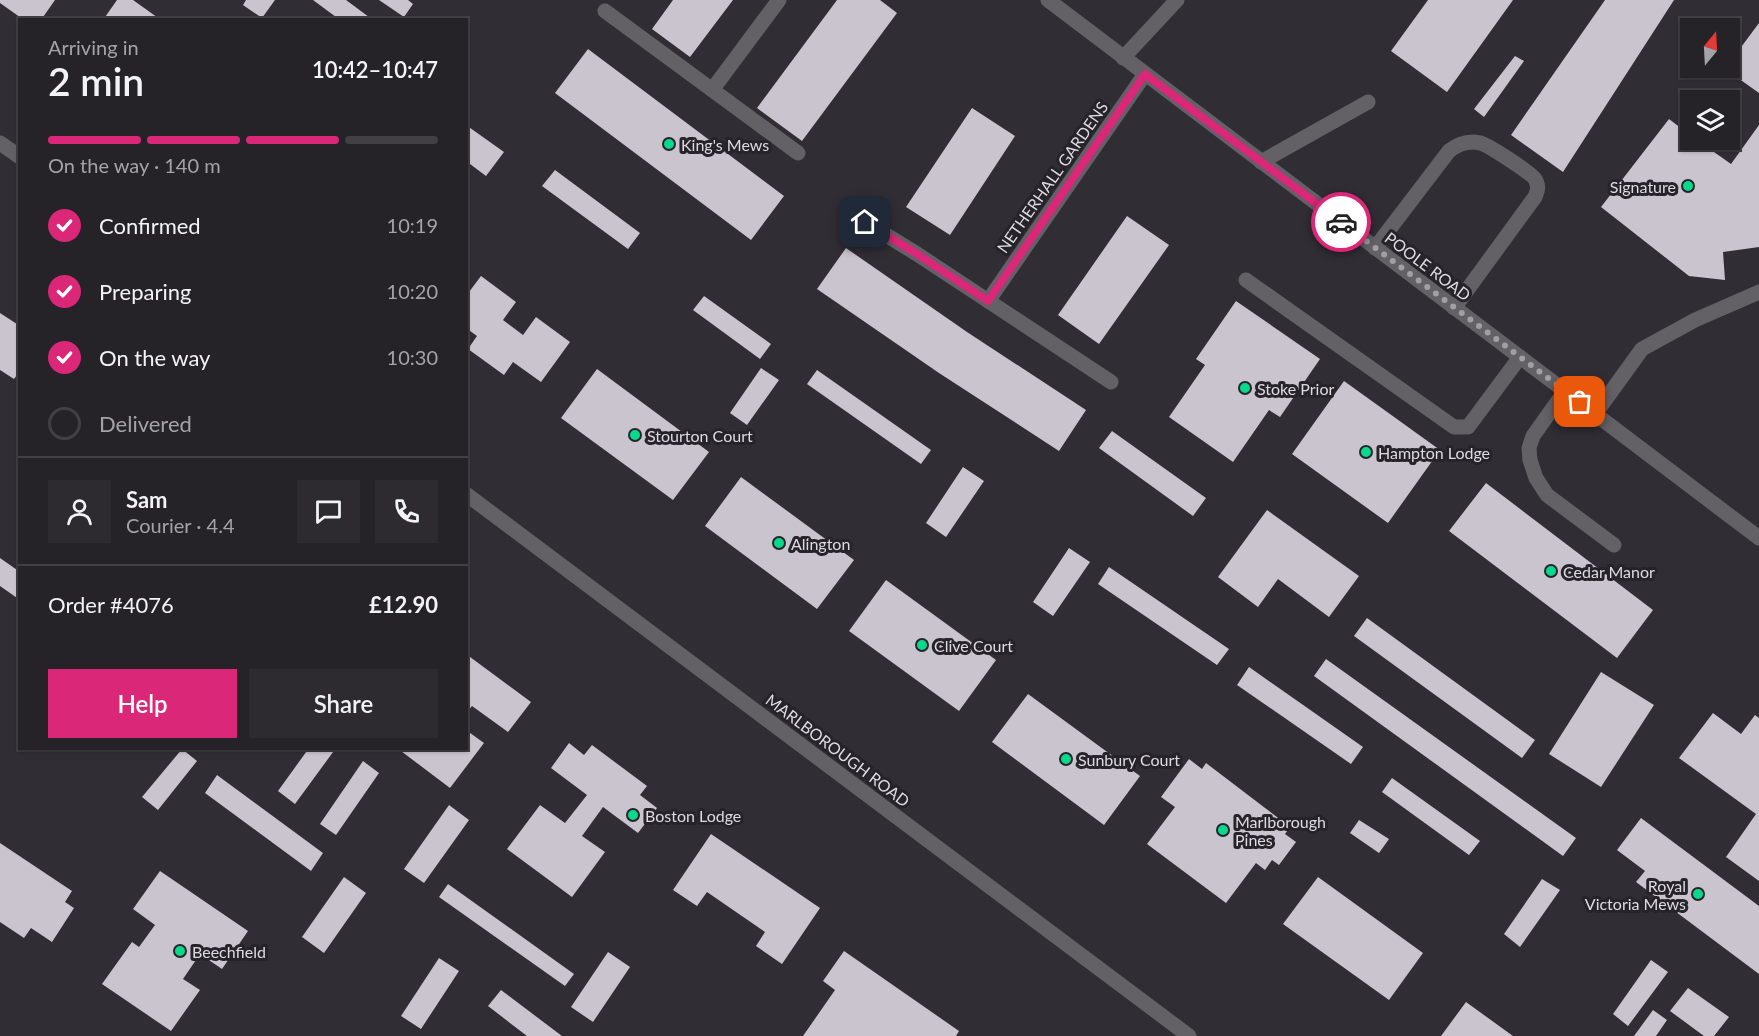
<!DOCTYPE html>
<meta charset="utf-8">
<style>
body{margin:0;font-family:Lato,sans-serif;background:#2d2a30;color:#f1f3f6;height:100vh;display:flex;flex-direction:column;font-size:22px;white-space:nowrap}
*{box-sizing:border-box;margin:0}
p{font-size:20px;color:#a3a4a8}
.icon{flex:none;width:33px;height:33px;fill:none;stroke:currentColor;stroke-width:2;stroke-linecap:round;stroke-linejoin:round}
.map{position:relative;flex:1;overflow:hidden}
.panel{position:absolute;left:18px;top:18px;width:450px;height:732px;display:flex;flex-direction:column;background:#252228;border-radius:0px;box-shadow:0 2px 4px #0004,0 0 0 2px #423f45}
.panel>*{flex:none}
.needle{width:39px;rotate:18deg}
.tools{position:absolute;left:1680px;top:18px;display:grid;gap:12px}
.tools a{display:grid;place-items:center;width:60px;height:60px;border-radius:0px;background:#252228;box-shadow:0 2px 4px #0004,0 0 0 2px #423f45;font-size:30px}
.pin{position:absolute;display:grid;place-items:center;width:51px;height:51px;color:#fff;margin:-26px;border-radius:12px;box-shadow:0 3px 9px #0006}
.courier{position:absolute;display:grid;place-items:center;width:60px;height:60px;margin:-30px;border:4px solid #db2777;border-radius:50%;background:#fff;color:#222;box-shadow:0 2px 8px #0007}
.overview em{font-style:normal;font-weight:600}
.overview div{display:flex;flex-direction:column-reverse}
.overview{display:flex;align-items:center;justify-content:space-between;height:102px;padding:0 30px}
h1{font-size:39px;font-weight:600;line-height:45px}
.bar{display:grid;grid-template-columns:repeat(4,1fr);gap:9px 6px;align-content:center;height:72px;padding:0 30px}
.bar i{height:8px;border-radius:4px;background:#423f45}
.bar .on{background:#db2777}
.bar p{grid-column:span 4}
.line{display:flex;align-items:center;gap:15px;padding:0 30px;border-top:2px solid #423f45}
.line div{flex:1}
.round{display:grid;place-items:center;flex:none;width:63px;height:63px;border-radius:0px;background:#2d2a30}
ol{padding:0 30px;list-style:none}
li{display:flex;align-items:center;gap:18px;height:66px}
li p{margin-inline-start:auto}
li .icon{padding:6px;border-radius:50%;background:#db2777;color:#fff;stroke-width:4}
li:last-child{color:#a3a4a8}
li i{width:33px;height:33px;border:3px solid #423f45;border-radius:50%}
.button{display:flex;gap:12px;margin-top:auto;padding:12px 30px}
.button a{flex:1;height:69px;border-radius:0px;background:#db2777;color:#fff;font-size:24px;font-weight:600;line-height:69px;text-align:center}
.button a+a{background:#2d2a30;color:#f1f3f6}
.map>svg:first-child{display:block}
.building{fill:#c9c4ce}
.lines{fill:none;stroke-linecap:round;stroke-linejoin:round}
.service{stroke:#646166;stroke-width:15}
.minor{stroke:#646166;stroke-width:15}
.tertiary{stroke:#646166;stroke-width:15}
.done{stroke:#a19ea5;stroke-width:6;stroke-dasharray:0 10.8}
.route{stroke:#db2777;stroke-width:8}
.poi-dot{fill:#09d98b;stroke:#27232b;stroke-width:2}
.labels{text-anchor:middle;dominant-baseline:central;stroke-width:6;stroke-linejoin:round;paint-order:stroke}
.poi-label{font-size:16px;fill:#dedbe1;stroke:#27232b;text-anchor:start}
.street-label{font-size:16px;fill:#dedbe1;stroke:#27232b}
</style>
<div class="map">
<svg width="1759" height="1036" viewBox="0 0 1759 1036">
<rect width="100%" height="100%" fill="#312d35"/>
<path class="building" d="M 0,0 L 55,0 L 41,20 L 24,20 L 0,3 Z
M 117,0 L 133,0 L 161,20 L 103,20 Z
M 246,0 L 275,0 L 262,18 L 243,5 Z
M 313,0 L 346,0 L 373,20 L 340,20 Z
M 379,0 L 408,0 L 413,4 L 404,17 Z
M 673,0 L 733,0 L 690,57 L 652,29 Z
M 837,0 L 880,0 L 897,13 L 802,141 L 757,108 Z
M 1428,0 L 1513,0 L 1447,92 L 1391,51 Z
M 1605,0 L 1674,0 L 1563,172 L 1511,135 Z
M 1759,23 L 1759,93 L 1724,68 L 1730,68 L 1730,62 Z
M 588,49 L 784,196 L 751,240 L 555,93 Z
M 1515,56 L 1524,61 L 1484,117 L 1474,109 Z
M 972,108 L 1015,136 L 950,235 L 906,207 Z
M 1669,119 L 1690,135 L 1690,140 L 1697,140 L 1731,164 L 1759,125 L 1759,247 L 1723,252 L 1725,280 L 1689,276 L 1601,207 Z
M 466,125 L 504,152 L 486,176 L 466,161 Z
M 555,170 L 640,233 L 628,249 L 542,186 Z
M 1127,216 L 1169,245 L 1099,344 L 1058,315 Z
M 846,248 L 967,332 L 1086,410 L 1059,451 L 939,373 L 817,289 Z
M 481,276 L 516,302 L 503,320 L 523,335 L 536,317 L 570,342 L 541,382 L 513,362 L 504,375 L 468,349 L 477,336 L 466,328 L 466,296 Z
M 704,296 L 771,344 L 760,359 L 693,310 Z
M 1236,301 L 1320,359 L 1280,417 L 1269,410 L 1233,462 L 1169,417 L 1205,365 L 1196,359 Z
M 0,313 L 20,326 L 20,371 L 14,379 L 0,370 Z
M 761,368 L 779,380 L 747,425 L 730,413 Z
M 597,369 L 709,452 L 673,500 L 561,418 Z
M 817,370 L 931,450 L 921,464 L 807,384 Z
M 1344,381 L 1440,450 L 1388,523 L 1292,454 Z
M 1112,431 L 1206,498 L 1193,516 L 1099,448 Z
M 963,467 L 984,481 L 946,537 L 926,523 Z
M 741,477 L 854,560 L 817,609 L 705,526 Z
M 1486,483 L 1653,610 L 1617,658 L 1449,531 Z
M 1267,510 L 1359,576 L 1329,617 L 1278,579 L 1258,607 L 1218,577 Z
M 1069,548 L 1090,562 L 1053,616 L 1033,602 Z
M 0,558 L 20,572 L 20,600 L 0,586 Z
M 1109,567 L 1229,649 L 1217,665 L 1098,584 Z
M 886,580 L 996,660 L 959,711 L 849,631 Z
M 1367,618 L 1535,740 L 1522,758 L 1354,636 Z
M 466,654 L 531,702 L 508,732 L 472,706 L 466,713 Z
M 1326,659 L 1576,838 L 1563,856 L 1314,676 Z
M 1249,667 L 1363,747 L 1351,764 L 1237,685 Z
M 1601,672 L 1654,705 L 1601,787 L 1549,754 Z
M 1028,694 L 1140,776 L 1104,825 L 992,742 Z
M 1713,713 L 1741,734 L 1755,715 L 1759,718 L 1759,881 L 1726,857 L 1756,814 L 1679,758 Z
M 466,730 L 484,743 L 450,788 L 397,748 L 466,748 Z
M 569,743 L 584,755 L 592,745 L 647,786 L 640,795 L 657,808 L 638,833 L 603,807 L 582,836 L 605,852 L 572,897 L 507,849 L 540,805 L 565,823 L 587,795 L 551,768 Z
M 309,748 L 336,748 L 295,804 L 278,791 Z
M 182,749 L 197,761 L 158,810 L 142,797 Z
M 1189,759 L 1202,769 L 1206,763 L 1290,827 L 1285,834 L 1296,842 L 1279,865 L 1272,860 L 1265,870 L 1256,863 L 1226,903 L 1147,844 L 1175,807 L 1161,797 Z
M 363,761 L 379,773 L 336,835 L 320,824 Z
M 217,775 L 323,853 L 311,871 L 205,793 Z
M 1392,778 L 1480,841 L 1469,855 L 1382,792 Z
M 449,805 L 469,820 L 424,883 L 404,869 Z
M 1641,818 L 1759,906 L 1759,974 L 1636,882 L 1645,871 L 1617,850 Z
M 1359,820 L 1389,839 L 1379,853 L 1350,833 Z
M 711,834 L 820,908 L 782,964 L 756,946 L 765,932 L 707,892 L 697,906 L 673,890 Z
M 0,843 L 72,891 L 65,902 L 74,908 L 52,942 L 31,928 L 24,938 L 0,922 Z
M 160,871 L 248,931 L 222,969 L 200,954 L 183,979 L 200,990 L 171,1031 L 102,984 L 132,942 L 139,947 L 155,925 L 133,909 Z
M 344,877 L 366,893 L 324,953 L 302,937 Z
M 1318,877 L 1423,953 L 1389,1000 L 1283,924 Z
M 1542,879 L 1560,890 L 1520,947 L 1504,934 Z
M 448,884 L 574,974 L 565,986 L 439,897 Z
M 844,951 L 959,1031 L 956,1036 L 803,1036 L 835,990 L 823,981 Z
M 608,952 L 630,967 L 593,1022 L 571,1007 Z
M 439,958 L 459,971 L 421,1029 L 401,1016 Z
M 1651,960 L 1668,972 L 1628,1026 L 1613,1014 Z
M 1688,988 L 1729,1017 L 1714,1036 L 1704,1036 L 1670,1011 Z
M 501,990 L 562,1036 L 527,1036 L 488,1006 Z
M 1466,1002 L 1513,1036 L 1441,1036 Z
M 1653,1010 L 1667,1020 L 1656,1036 L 1634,1036 Z"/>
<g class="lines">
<path class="service" d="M 605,11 L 798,153
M 1123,58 L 1177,0
M 712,90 L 779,0
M 1261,162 L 1368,102
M 1375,248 L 1449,151 C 1458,144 1468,140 1480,143 C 1487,144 1531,173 1535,179 C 1539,186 1538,190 1535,197 L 1454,308
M 1246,280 L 1454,427 L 1468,427 L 1520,357
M 1565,391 L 1533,436 L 1529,448 L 1530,460 L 1536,478 L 1547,495 L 1614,545
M 1595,414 L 1642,349 L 1695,320 L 1759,292"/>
<path class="minor" d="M 0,143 L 20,157
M 865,222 L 917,254 L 1111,382
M 988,301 L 1145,74
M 466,494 L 1189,1036"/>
<path class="tertiary" d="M 1048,0 L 1759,538"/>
</g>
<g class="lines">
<path class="done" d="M 1341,222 L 1580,402"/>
<path class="route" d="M 865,222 L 917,254 L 988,301 L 1145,74 L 1341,222"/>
</g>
<g class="poi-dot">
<circle cx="669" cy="144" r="6"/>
<circle cx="1688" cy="186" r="6"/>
<circle cx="1245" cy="388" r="6"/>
<circle cx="635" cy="435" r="6"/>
<circle cx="1366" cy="452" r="6"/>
<circle cx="779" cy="543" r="6"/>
<circle cx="1551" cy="571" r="6"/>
<circle cx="922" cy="645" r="6"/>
<circle cx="1066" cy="759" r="6"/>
<circle cx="633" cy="815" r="6"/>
<circle cx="1223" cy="830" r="6"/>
<circle cx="1698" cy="894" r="6"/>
<circle cx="180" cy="951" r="6"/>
</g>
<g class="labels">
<g class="poi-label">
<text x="681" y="144">King's Mews</text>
<text x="1676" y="186" text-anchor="end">Signature</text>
<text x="1257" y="388">Stoke Prior</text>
<text x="647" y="435">Stourton Court</text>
<text x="1378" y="452">Hampton Lodge</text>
<text x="791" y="543">Alington</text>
<text x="1563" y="571">Cedar Manor</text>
<text x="934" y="645">Clive Court</text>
<text x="1078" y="759">Sunbury Court</text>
<text x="645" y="815">Boston Lodge</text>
<text x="1235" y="821">Marlborough<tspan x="1235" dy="18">Pines</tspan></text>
<text x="1686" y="885" text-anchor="end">Royal<tspan x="1686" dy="18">Victoria Mews</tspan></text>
<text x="192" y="951">Beechfield</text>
</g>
<g class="street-label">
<text transform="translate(1052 177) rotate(-55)">NETHERHALL GARDENS</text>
<text transform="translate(1428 266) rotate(37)">POOLE ROAD</text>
<text transform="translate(838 750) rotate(37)">MARLBOROUGH ROAD</text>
</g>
</g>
</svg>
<div class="tools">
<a><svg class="needle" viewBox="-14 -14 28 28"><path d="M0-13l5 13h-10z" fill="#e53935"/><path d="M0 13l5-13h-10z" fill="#a3a4a8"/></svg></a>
<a><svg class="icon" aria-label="layers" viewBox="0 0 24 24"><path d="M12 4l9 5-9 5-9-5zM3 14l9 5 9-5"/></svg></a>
</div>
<div class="pin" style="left:1580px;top:402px;background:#ea580c"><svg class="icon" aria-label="bag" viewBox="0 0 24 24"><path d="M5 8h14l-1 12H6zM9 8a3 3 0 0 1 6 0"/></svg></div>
<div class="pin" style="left:865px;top:222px;background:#1f2937"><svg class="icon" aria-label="home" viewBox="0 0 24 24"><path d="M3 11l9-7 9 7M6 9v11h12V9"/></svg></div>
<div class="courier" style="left:1341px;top:222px"><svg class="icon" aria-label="car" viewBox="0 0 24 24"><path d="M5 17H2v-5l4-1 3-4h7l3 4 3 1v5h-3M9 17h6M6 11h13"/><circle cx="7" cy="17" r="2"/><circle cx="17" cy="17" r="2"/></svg></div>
<section class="panel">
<div class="overview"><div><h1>2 min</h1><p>Arriving in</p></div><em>10:42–10:47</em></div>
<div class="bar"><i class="on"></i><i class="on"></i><i class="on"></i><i></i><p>On the way · 140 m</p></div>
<ol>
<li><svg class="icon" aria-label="check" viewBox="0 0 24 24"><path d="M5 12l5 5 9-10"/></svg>Confirmed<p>10:19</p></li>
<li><svg class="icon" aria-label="check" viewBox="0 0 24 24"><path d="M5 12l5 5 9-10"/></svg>Preparing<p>10:20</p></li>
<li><svg class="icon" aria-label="check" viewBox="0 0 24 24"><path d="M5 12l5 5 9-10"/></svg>On the way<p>10:30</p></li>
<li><i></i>Delivered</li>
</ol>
<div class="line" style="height:108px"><a class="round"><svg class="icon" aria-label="person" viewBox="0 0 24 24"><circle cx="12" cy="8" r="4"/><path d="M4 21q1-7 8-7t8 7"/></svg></a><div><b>Sam</b><p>Courier · 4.4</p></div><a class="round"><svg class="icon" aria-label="chat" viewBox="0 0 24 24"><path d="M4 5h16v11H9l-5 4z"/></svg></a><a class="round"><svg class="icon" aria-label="phone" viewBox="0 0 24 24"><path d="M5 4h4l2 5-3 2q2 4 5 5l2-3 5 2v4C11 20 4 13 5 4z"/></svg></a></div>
<div class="line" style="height:78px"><div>Order #4076</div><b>£12.90</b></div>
<div class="button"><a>Help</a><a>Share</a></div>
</section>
</div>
